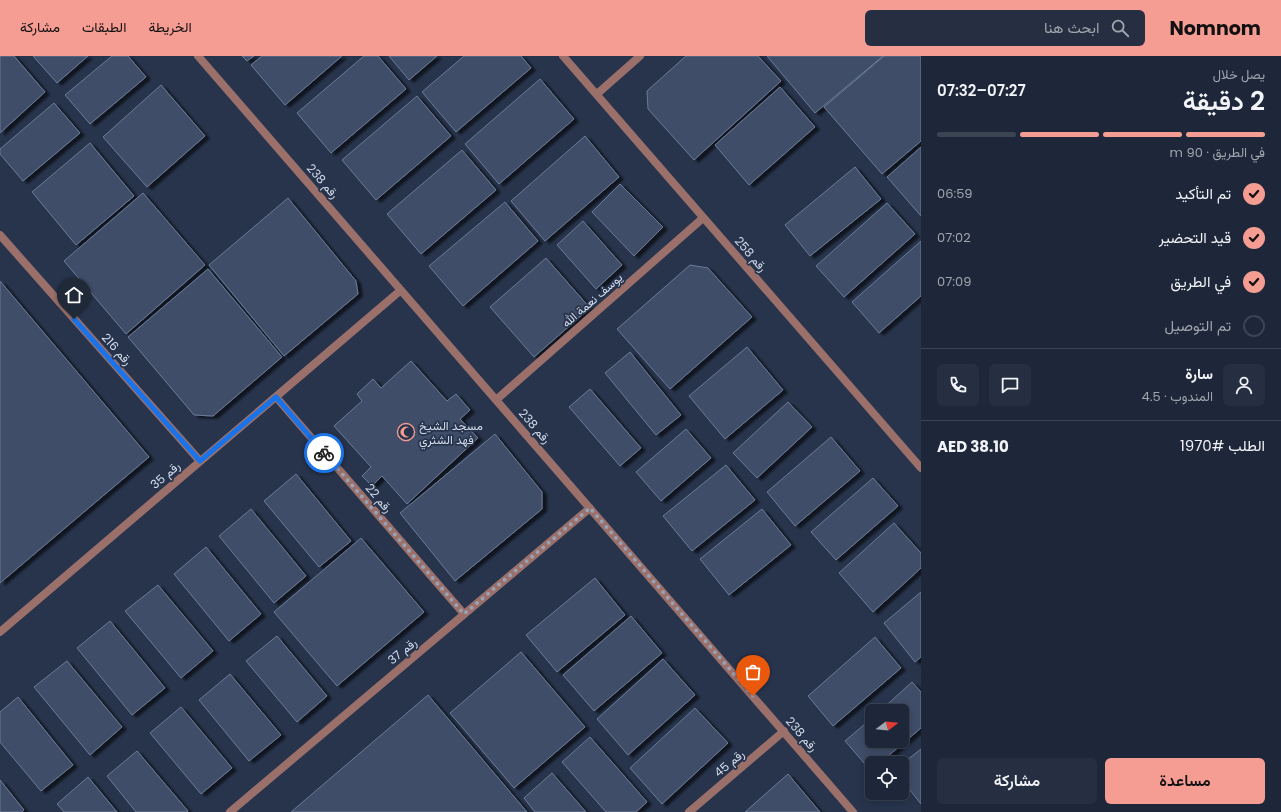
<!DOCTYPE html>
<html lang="ar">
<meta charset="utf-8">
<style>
body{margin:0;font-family:Poppins,Vazirmatn,sans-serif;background:#252f41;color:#f1f3f6;direction:rtl;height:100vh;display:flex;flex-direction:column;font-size:15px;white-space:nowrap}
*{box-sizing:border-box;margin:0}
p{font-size:13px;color:#a0a5ae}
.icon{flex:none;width:22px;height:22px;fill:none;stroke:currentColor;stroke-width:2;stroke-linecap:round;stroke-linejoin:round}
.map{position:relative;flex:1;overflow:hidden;direction:ltr}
.side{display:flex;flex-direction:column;background:#1d2739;width:360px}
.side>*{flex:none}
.needle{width:26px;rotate:74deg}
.fabs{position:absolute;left:865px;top:648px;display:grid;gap:8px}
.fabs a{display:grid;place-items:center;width:44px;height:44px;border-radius:6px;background:#1d2739;box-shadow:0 2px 10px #0003,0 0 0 1px #3b4453;font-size:20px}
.pin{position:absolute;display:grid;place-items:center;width:34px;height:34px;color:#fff;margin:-41px -17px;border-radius:50% 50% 50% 0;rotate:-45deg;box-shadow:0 0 4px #0007}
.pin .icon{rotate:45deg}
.courier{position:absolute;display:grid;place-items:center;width:40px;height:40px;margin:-20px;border:3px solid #1a73e8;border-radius:50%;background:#fff;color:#222;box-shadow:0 1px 5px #0007}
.head em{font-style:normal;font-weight:600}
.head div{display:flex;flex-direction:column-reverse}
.head{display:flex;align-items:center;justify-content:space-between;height:68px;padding:0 16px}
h1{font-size:26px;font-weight:600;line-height:30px}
.bar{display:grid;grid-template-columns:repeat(4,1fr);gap:6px 4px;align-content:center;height:48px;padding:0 16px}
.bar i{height:5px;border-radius:3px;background:#3b4453}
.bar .active{background:#f59c93}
.bar p{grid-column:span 4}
.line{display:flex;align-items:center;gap:10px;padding:0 16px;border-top:1px solid #3b4453}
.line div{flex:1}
.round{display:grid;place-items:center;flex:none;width:42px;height:42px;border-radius:6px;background:#252f41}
ol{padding:0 16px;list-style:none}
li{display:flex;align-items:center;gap:12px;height:44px}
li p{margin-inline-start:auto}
li .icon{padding:4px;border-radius:50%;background:#f59c93;color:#111;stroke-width:4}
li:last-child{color:#a0a5ae}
li i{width:22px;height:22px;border:2px solid #3b4453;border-radius:50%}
.action{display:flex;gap:8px;margin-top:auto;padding:8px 16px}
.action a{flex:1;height:46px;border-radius:6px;background:#f59c93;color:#111;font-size:16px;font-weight:600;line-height:46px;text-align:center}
.action a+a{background:#252f41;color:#f1f3f6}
header{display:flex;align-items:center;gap:24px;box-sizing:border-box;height:56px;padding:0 20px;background:#f59c93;color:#111}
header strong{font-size:19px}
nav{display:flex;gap:22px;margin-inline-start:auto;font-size:14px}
.search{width:280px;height:36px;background:#252f41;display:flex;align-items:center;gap:10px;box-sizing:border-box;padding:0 14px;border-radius:6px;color:#a0a5ae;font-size:15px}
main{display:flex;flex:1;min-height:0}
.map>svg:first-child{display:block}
.building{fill:#404e68;stroke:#6b7b97;filter:url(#shadow)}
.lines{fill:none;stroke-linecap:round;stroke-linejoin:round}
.street{stroke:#9b706b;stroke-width:8}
.done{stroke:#97a2b5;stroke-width:4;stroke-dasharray:0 7.2}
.route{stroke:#1a73e8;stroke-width:5}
.labels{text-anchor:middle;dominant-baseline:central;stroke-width:3.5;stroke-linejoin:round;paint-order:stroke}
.street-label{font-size:12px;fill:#d4dded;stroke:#27344c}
.poi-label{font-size:12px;fill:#d4dded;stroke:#27344c;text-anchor:start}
</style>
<header>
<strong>Nomnom</strong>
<div class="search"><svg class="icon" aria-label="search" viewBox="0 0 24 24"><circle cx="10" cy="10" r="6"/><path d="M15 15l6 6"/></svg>ابحث هنا</div>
<nav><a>الخريطة</a><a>الطبقات</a><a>مشاركة</a></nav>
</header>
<main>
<section class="side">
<div class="head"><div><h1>2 دقيقة</h1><p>يصل خلال</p></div><em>07:27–07:32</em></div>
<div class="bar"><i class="active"></i><i class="active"></i><i class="active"></i><i></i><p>في الطريق · 90 m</p></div>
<ol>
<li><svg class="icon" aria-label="check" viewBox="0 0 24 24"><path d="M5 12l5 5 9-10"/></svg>تم التأكيد<p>06:59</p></li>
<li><svg class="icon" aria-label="check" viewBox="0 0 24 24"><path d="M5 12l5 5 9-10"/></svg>قيد التحضير<p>07:02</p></li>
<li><svg class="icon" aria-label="check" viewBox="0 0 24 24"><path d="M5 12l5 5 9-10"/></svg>في الطريق<p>07:09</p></li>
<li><i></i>تم التوصيل</li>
</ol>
<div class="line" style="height:72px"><a class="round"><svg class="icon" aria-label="person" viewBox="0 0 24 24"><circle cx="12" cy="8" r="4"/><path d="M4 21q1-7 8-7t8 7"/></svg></a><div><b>سارة</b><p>المندوب · 4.5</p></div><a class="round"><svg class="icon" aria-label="chat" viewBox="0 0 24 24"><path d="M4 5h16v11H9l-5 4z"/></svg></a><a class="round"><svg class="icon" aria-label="phone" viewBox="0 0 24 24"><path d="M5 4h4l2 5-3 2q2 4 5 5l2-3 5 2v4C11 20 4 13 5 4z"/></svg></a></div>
<div class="line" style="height:52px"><div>الطلب #1970</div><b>AED 38.10</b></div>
<div class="action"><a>مساعدة</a><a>مشاركة</a></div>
</section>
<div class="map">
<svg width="921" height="756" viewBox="0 0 921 756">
<defs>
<filter id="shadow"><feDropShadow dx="4.5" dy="2.5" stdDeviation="1" flood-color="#0009"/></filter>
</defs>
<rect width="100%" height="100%" fill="#27344c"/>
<path class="building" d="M 0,0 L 14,0 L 45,36 L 0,77 Z
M 33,0 L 88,0 L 57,27 Z
M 112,0 L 128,0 L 146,21 L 90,68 L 65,39 Z
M 242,0 L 254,0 L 247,5 Z
M 262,0 L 342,0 L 285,49 L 251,9 Z
M 364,0 L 378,0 L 406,33 L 331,97 L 297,57 Z
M 389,0 L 437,0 L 409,24 Z
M 464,0 L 521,0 L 531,12 L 456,76 L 422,36 Z
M 686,0 L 758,0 L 781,25 L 694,104 L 648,53 L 647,35 Z
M 767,0 L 883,0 L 815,57 Z
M 884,0 L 921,0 L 921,85 L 882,118 L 824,51 Z
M 540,23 L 574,63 L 499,128 L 465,88 Z
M 161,29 L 205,80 L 147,131 L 103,81 Z
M 780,31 L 815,71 L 749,129 L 715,89 Z
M 417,40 L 451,80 L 376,144 L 342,104 Z
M 54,47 L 80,77 L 23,125 L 0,98 L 0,93 Z
M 585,80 L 619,121 L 545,185 L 511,145 Z
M 90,87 L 134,140 L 76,189 L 32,136 Z
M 921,91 L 921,160 L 887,121 Z
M 462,94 L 496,134 L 421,198 L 387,158 Z
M 855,111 L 881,143 L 810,200 L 785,169 Z
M 620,128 L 663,171 L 634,200 L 592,156 Z
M 143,137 L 205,209 L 126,278 L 64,205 Z
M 288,142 L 356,225 L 358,238 L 284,300 L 209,209 Z
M 505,146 L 538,185 L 463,250 L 429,210 Z
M 887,147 L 915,178 L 844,241 L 816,210 Z
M 583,165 L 622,209 L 596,233 L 557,189 Z
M 921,185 L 921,240 L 879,277 L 852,246 Z
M 546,202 L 590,252 L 534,301 L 490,251 Z
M 690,209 L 708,212 L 752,261 L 670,333 L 617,273 Z
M 208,213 L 282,301 L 213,360 L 194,359 L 128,281 Z
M 0,225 L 149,401 L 0,527 Z
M 747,291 L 783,334 L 725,383 L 689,340 Z
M 630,296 L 681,359 L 656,379 L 605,317 Z
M 411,305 L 447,345 L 456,338 L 470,354 L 460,363 L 478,382 L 407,448 L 382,420 L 372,430 L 362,420 L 371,411 L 334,370 L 362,345 L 357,338 L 373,323 L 381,332 Z
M 590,333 L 641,392 L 620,410 L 569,351 Z
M 788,346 L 812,371 L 757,422 L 733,397 Z
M 686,373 L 711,402 L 661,445 L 636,416 Z
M 495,378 L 542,436 L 542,453 L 455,525 L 400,457 Z
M 831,381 L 860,415 L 795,470 L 767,436 Z
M 726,409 L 755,444 L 692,495 L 663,460 Z
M 296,418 L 351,485 L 319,511 L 264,445 Z
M 873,422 L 898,450 L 836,504 L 811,476 Z
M 251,453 L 306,520 L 274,547 L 219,480 Z
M 762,453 L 791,489 L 729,539 L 700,503 Z
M 894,467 L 921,497 L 921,512 L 873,556 L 839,517 Z
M 361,482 L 424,556 L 337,630 L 274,556 Z
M 206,491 L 261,558 L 229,585 L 174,518 Z
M 595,522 L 625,559 L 557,616 L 526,579 Z
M 158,529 L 213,595 L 181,622 L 125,555 Z
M 921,536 L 921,601 L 915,606 L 884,567 Z
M 631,560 L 662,597 L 594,655 L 563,619 Z
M 110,565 L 165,632 L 132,659 L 77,592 Z
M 277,580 L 327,640 L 297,666 L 246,605 Z
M 875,581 L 901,612 L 833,670 L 808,640 Z
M 521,596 L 585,671 L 514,732 L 450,657 Z
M 663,603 L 695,639 L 628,699 L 597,663 Z
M 67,605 L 122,671 L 90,699 L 34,631 Z
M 230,618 L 281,679 L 249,705 L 199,644 Z
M 912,626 L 921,636 L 921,672 L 880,707 L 872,707 L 871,715 L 845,685 L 872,662 L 872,685 L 902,685 L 902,655 L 880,655 Z
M 428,639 L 527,756 L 291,756 Z
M 18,641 L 73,709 L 41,735 L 0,686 L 0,656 Z
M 181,651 L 232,712 L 201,738 L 150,677 Z
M 695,652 L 728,687 L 662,748 L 630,712 Z
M 590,681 L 647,746 L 636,756 L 606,756 L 562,706 Z
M 921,693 L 921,748 L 902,724 L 902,708 Z
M 137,695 L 188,755 L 187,756 L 136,756 L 107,720 Z
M 552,717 L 586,756 L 535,756 L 524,742 Z
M 788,718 L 820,756 L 745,756 Z
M 88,721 L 117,756 L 64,756 L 57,748 Z
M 0,724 L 24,754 L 22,756 L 0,756 Z"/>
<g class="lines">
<path class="street" d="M 198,0 L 853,756
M 563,0 L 921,412
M 597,38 L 640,0
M 0,179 L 200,405
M 276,341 L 464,558
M 496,344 L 703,162
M 0,576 L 401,234
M 230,756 L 590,452
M 689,756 L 784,675"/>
</g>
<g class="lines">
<path class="done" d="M 324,397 L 464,558 L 590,452 L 753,640"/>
<path class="route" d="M 74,263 L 200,405 L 276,341 L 324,397"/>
</g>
<defs>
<g id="mosque-ring" transform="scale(0.9)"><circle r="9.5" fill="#27344c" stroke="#f59c93" stroke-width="1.5"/><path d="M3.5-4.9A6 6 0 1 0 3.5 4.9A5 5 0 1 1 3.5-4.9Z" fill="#f59c93"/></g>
</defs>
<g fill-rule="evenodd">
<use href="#mosque-ring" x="406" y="376"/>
</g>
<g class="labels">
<g class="street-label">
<text transform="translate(323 125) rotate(49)">رقم 238</text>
<text transform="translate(751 198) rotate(49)">رقم 258</text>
<text transform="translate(592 244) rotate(-41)">يوسف نعمة الله</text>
<text transform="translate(117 293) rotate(48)">رقم 216</text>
<text transform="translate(535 370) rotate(49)">رقم 238</text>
<text transform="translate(165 419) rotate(-41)">رقم 35</text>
<text transform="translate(379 442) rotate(49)">رقم 22</text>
<text transform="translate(402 595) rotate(-40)">رقم 37</text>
<text transform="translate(802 678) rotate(49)">رقم 238</text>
<text transform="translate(729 707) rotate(-40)">رقم 45</text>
</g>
<g class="poi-label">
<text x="419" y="369">مسجد الشيخ<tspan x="419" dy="14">فهد الشثري</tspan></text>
</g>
</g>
</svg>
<div class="fabs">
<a><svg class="needle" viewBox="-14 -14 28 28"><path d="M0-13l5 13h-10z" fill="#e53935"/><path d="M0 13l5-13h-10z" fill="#a0a5ae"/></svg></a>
<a><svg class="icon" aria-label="locate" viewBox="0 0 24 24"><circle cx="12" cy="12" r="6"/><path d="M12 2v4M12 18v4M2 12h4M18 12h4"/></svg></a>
</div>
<div class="pin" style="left:753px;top:640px;background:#ea580c"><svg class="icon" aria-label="bag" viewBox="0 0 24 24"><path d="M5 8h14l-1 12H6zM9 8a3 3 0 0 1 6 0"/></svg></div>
<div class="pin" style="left:74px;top:263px;background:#1f2937"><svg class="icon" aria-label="home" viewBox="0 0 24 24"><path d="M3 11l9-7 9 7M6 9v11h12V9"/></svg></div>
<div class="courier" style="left:324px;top:397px"><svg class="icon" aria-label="bike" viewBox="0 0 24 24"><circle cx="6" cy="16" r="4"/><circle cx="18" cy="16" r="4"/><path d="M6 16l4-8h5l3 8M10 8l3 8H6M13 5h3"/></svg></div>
</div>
</main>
